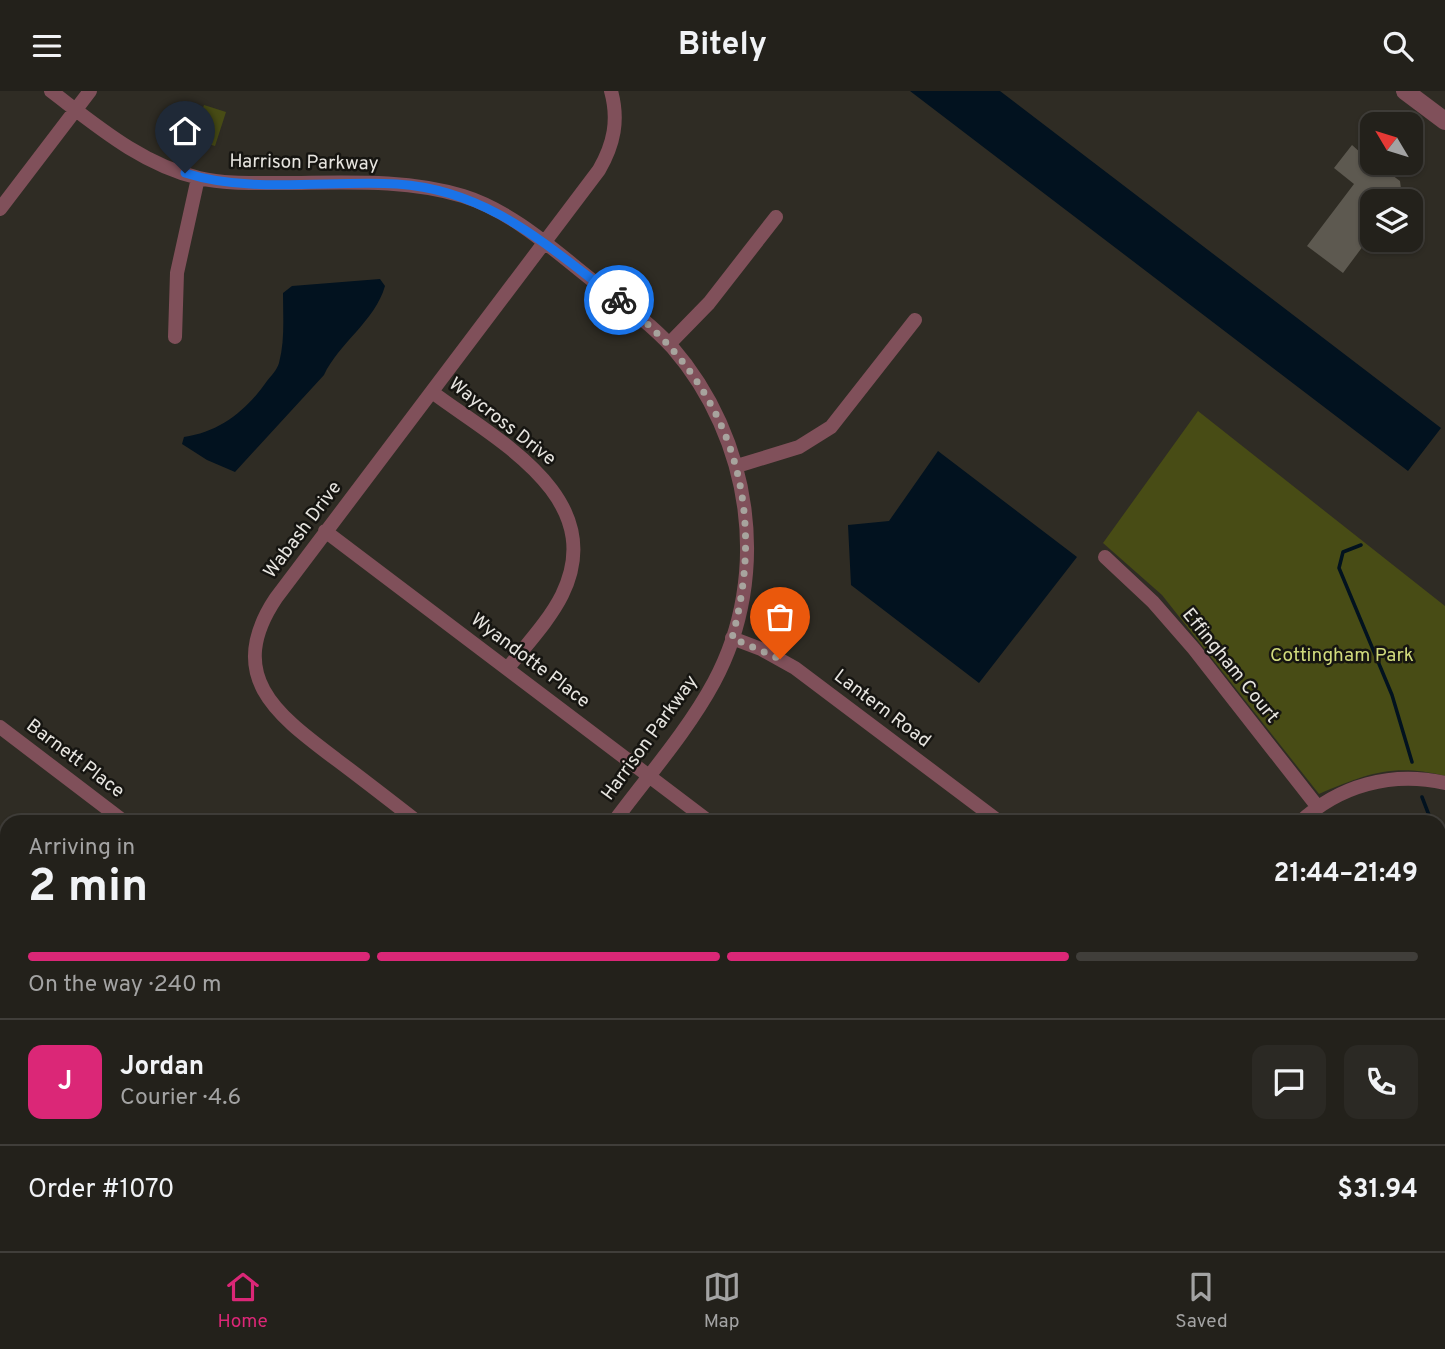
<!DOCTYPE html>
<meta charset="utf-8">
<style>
body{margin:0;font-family:Overpass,sans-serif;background:#2b2924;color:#f1f3f6;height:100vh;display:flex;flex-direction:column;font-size:26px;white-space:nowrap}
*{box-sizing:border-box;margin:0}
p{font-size:23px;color:#a3a3a3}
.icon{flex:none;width:38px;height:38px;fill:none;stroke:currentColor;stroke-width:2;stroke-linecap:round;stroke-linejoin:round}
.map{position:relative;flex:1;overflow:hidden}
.side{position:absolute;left:0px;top:724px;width:1446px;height:436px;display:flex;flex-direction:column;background:#23211b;border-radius:21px 21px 0 0;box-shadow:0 2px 5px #0004,0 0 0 2px #403e3a}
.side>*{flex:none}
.needle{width:46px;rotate:308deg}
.tools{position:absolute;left:1360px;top:21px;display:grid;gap:14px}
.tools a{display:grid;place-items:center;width:63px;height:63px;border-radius:14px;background:#23211b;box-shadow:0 2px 5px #0004,0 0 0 2px #403e3a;font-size:35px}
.pin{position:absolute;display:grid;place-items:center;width:60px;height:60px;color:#fff;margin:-72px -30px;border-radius:50% 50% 50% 0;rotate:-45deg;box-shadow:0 0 7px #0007}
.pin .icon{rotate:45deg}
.courier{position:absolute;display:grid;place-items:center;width:70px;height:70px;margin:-35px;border:5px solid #1a73e8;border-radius:50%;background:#fff;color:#222;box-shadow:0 2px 9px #0007}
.head em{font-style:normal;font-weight:700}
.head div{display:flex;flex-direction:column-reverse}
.head{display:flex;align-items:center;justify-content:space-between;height:119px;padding:0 28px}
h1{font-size:46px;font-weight:700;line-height:52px}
.bar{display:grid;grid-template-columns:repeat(4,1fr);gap:10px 7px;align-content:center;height:84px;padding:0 28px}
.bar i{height:9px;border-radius:5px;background:#403e3a}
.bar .current{background:#db2777}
.bar p{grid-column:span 4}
.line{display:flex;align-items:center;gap:18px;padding:0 28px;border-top:2px solid #403e3a}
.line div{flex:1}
.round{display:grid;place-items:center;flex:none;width:74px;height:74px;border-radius:14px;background:#2b2924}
header{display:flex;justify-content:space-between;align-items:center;height:91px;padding:0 28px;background:#23211b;font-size:32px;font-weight:700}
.dock{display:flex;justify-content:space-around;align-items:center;height:98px;border-top:2px solid #403e3a;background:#23211b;font-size:19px;color:#a3a3a3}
.dock a{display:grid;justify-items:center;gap:4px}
.dock .current{color:#db2777}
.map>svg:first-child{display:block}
.green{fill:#484c15}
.water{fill:#02121f}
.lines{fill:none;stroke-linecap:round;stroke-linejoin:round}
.stream{stroke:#02121f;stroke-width:3.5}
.building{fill:#5d5950}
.minor{stroke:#80505a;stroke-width:14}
.tertiary{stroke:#80505a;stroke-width:18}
.done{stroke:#a7a49e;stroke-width:7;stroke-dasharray:0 12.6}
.route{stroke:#1a73e8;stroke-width:9}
.labels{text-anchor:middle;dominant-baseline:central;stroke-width:5;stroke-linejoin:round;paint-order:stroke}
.street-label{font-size:19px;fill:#e7e5e0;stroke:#161511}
.park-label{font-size:19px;fill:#d0da7c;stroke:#161511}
</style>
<header><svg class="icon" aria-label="menu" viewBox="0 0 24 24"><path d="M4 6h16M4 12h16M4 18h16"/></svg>Bitely<svg class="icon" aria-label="search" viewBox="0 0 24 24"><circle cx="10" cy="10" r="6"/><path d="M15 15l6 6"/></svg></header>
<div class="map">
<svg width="1445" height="1160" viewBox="0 0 1445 1160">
<rect width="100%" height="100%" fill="#2f2c24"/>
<path class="green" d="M 204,14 L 226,21 L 215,55 L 192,48 Z
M 1198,320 L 1445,515 L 1445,685 C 1392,672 1367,683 1319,703 L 1162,504 L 1103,452 Z
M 302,1153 L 715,1153 L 710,1160 L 300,1160 Z"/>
<path class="water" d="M 910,0 L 1000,0 L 1441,337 L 1408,380 Z
M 380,188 L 385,195 C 375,230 339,252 324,284 L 235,381 L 207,369 L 182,353 L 184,346 C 220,341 247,319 267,290 C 271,285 277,279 279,272 C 285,249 283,226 283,202 L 292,195 Z
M 938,360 L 1077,466 L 979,592 L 851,494 L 848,434 L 889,430 Z"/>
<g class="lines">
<path class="stream" d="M 1361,454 L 1343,461 L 1339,477 L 1392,604 L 1412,671
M 1422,706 L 1432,732
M 1438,750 L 1445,768"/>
</g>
<path class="building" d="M 1352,54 L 1372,72 L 1383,72 L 1394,81 L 1392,84 L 1400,90 L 1401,98 L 1395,99 L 1396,105 L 1388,107 L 1385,110 L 1372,110 L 1372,143 L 1343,182 L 1307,155 L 1354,93 L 1334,77 Z"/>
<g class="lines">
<path class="minor" d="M 51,0 C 97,35 141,73 199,87 C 225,93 252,92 278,92 C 340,92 403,87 463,105 C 515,121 559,164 601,196 C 626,215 651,233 672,256 C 751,347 772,483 714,591 C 687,641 647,686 613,732
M 0,118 L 90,0
M 175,246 L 177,182 L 198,87
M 669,253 L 709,212 L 776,126
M 432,301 C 496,349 610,406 562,504 C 549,530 526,554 508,577
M 737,375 L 799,356 L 831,336 L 915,229
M 325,440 L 711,732
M 1105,466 L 1153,511 L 1194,558 L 1317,715
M 732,547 L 761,558 L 795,577 L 1001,732
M 0,636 L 126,732
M 419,732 C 392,711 365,690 337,669 C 279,625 223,586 276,507 L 599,79 C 614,53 619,29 611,0
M 1299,732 C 1339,694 1392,680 1445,692
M 0,867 L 7,872
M 0,1073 L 7,1069
M 1438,1086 L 1445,1096
M 278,1153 L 281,1160
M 237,1160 L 256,1153
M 1186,1160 L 1191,1153"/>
<path class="tertiary" d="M 1405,0 L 1445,30"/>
</g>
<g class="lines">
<path class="done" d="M 619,209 C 730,294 769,413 732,547 L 780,568"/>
<path class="route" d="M 185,82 C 250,103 329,89 397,93 C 490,99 548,156 619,209"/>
</g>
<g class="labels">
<g class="street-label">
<text transform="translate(304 72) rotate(1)">Harrison Parkway</text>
<text transform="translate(502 331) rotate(38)">Waycross Drive</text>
<text transform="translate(303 439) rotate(-53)">Wabash Drive</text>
<text transform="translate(530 570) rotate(37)">Wyandotte Place</text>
<text transform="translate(1230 575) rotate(51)">Effingham Court</text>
<text transform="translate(882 618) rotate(37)">Lantern Road</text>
<text transform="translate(650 647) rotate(-54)">Harrison Parkway</text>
<text transform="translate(75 668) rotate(37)">Barnett Place</text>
</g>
<g class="park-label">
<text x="1342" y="565">Cottingham Park</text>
</g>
</g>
</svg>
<div class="tools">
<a><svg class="needle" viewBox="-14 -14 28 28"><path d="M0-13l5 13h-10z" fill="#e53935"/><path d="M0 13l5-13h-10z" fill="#a3a3a3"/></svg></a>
<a><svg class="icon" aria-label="layers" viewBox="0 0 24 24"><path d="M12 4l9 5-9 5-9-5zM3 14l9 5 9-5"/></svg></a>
</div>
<div class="pin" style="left:780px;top:568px;background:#ea580c"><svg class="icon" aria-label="bag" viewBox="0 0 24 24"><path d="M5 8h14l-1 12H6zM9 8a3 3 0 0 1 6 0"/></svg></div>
<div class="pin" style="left:185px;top:82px;background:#1f2937"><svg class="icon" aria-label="home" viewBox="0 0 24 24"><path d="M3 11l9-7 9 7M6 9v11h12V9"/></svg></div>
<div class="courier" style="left:619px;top:209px"><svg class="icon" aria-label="bike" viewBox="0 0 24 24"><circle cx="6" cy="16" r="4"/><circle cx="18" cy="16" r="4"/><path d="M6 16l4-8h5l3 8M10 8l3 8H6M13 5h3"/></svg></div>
<section class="side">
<div class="head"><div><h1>2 min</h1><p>Arriving in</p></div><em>21:44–21:49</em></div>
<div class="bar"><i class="current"></i><i class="current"></i><i class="current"></i><i></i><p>On the way · 240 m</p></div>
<div class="line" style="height:126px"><b class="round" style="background:#db2777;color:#fff">J</b><div><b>Jordan</b><p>Courier · 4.6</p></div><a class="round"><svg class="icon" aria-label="chat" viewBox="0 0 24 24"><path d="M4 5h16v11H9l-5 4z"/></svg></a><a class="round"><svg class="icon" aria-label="phone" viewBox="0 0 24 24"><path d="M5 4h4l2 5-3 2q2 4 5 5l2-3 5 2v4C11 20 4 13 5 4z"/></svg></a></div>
<div class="line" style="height:91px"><div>Order #1070</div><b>$31.94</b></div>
</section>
</div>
<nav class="dock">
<a class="current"><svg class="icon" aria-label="home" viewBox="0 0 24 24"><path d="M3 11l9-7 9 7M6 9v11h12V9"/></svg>Home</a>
<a><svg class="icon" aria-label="map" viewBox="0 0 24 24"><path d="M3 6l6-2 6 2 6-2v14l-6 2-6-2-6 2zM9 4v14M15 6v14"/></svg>Map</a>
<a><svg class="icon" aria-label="saved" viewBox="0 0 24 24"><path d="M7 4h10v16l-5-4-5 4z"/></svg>Saved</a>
</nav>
